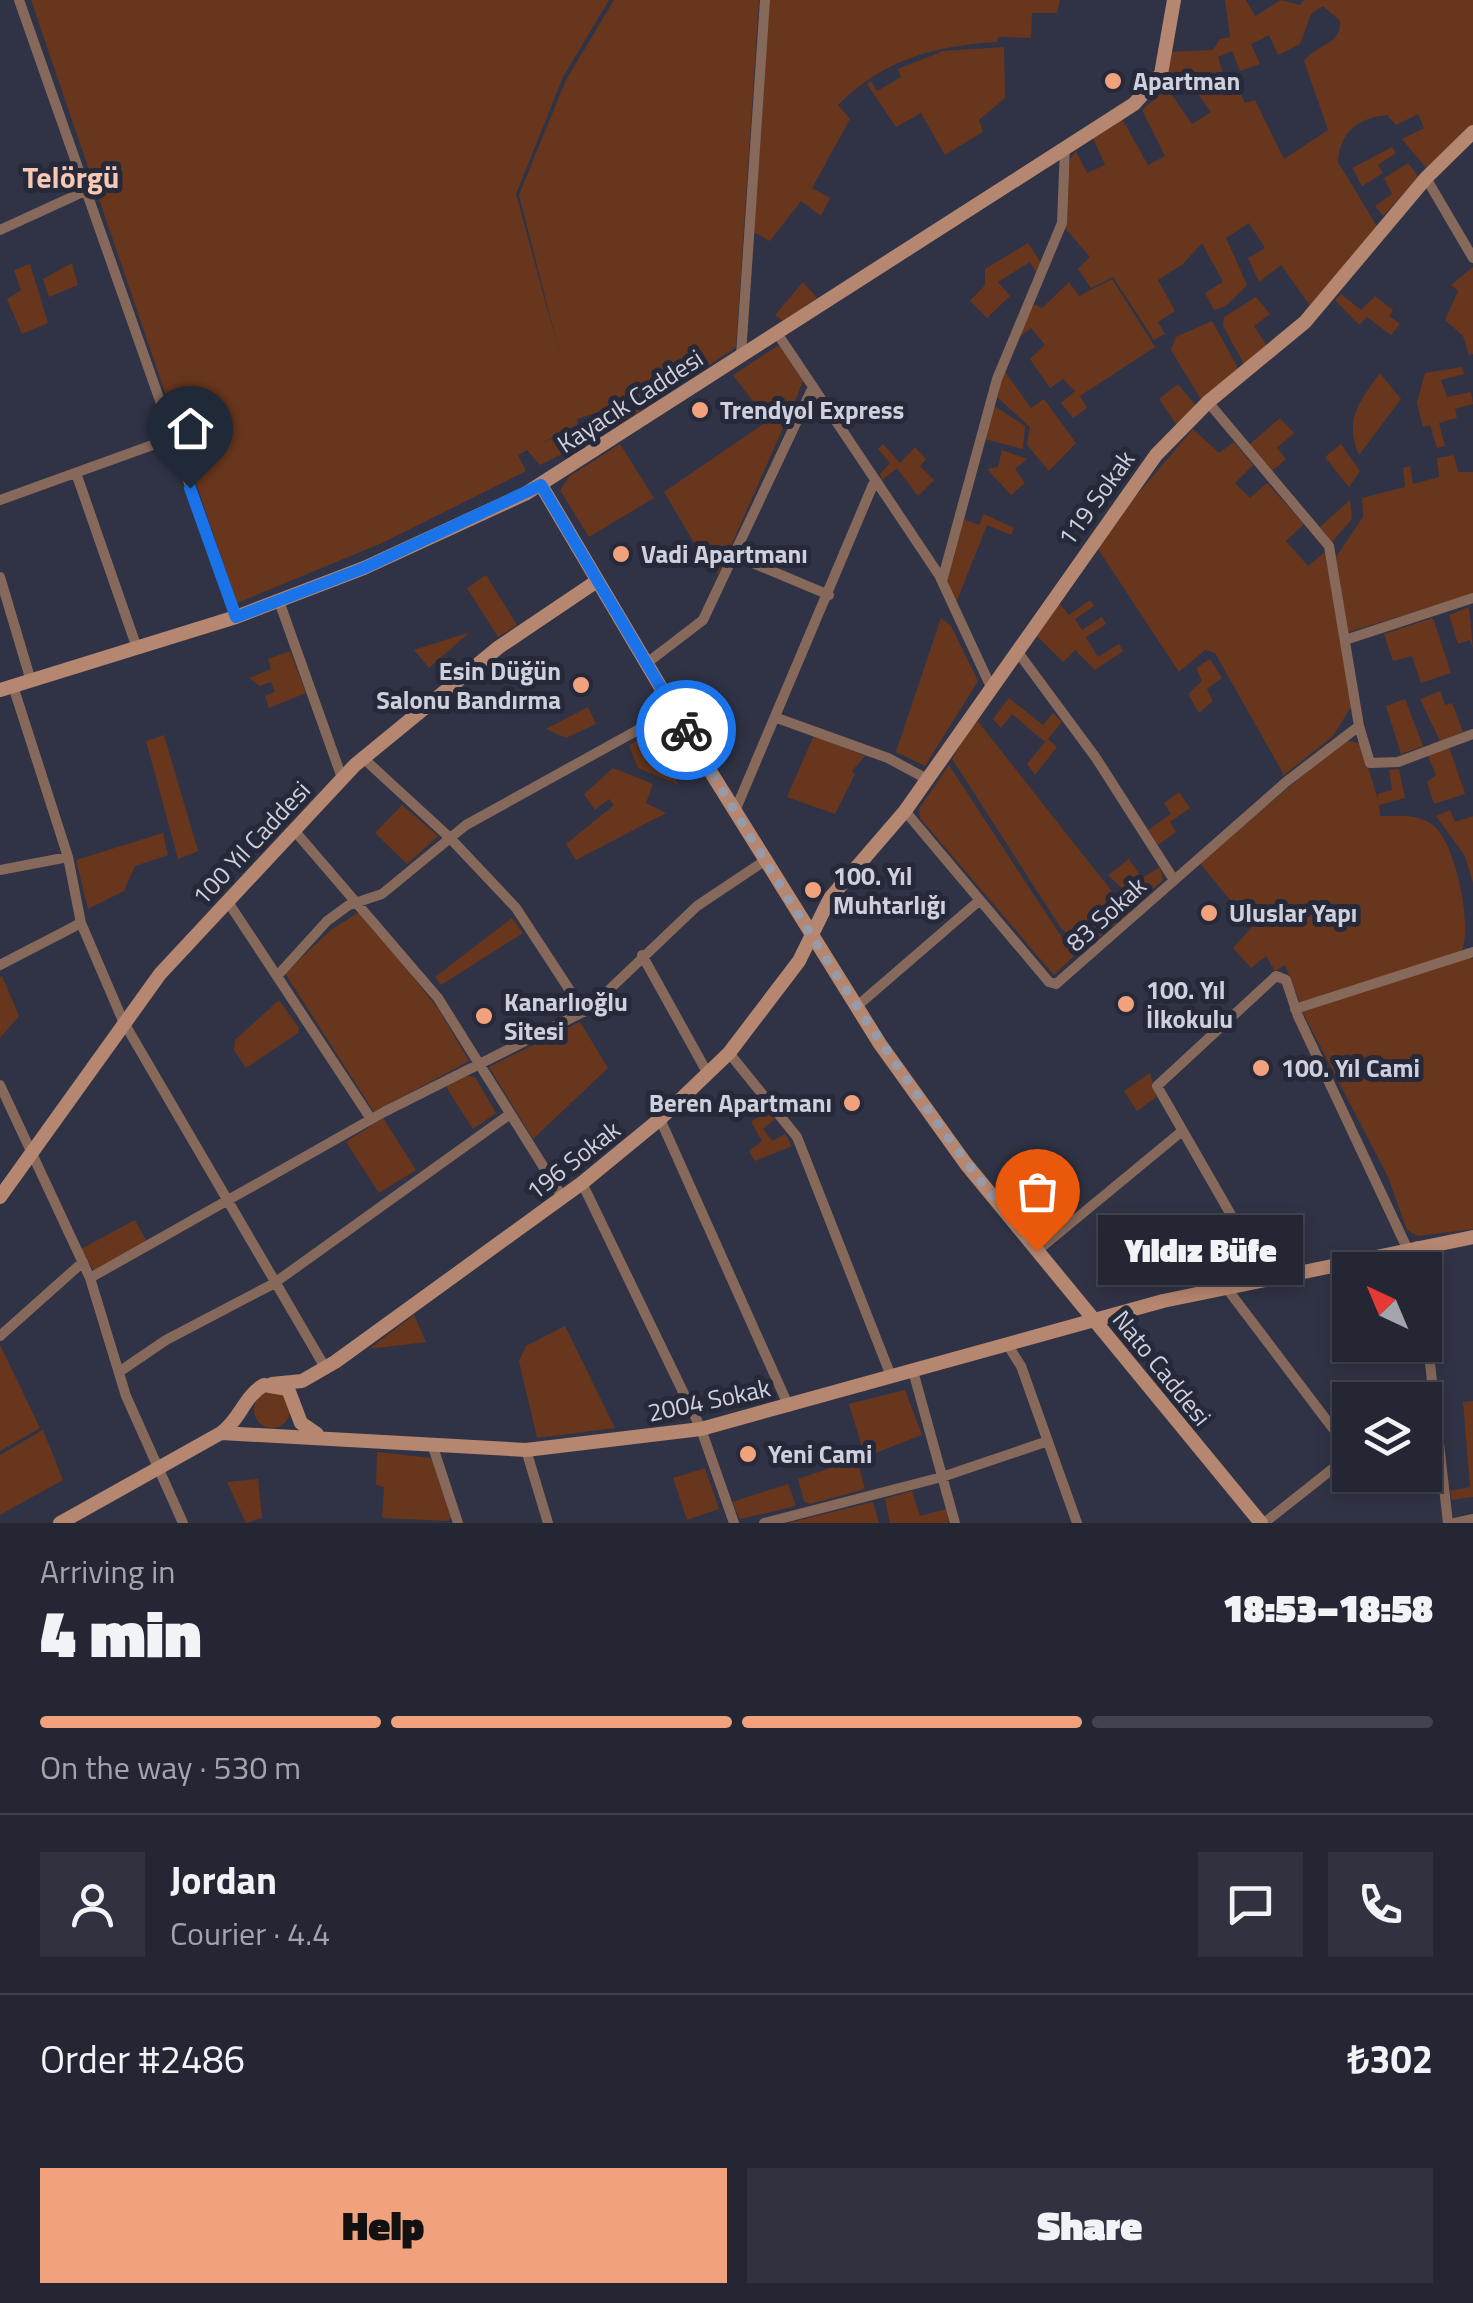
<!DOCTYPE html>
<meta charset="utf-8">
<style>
body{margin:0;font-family:"Titillium Web",sans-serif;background:#303240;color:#f1f3f6;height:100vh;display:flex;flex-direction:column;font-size:38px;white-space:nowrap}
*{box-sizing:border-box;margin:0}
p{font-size:32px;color:#a3a5ac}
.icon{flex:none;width:55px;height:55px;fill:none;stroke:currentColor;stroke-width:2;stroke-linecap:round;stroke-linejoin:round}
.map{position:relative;height:1523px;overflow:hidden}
.drawer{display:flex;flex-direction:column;background:#242634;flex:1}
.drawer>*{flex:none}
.needle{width:65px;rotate:316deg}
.tools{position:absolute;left:1332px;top:1252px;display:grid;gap:20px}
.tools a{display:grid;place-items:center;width:110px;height:110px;border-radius:0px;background:#242634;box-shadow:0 5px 15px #0003,0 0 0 2px #41434f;font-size:50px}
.pin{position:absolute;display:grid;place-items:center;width:85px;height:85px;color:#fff;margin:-102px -42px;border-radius:50% 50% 50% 0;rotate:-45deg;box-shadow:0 0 10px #0007}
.pin .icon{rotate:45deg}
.courier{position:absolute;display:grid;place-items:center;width:100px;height:100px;margin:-50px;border:8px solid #1a73e8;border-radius:50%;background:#fff;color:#222;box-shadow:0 2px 12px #0007}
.bubble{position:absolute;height:70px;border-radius:0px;background:#242634;box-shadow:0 5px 15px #0003,0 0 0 2px #41434f;font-size:32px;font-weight:800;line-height:70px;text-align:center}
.head em{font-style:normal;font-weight:800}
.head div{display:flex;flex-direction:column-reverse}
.head{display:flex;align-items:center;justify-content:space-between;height:170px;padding:0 40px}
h1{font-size:65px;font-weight:800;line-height:75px}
.bar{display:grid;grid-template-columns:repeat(4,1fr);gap:15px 10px;align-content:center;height:120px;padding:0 40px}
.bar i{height:12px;border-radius:8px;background:#41434f}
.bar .current{background:#f1a17c}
.bar p{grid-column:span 4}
.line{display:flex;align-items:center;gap:25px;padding:0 40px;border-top:2px solid #41434f}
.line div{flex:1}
.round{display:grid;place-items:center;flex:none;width:105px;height:105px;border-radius:0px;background:#303240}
.action{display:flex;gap:20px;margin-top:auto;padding:20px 40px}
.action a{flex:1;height:115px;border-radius:0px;background:#f1a17c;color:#111;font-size:40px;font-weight:800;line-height:115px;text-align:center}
.action a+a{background:#303240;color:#f1f3f6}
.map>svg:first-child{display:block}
.green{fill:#68361d}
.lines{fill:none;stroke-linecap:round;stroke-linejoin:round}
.street{stroke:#87695b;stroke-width:10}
.secondary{stroke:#b58670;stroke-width:14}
.done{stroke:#979aa7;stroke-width:10;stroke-dasharray:0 18}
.route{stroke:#1a73e8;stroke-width:12}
.poi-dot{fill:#f1a17c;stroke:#26293a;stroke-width:4}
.labels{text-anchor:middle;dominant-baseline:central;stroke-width:10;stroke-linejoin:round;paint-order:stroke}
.poi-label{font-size:25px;font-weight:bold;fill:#ced1dc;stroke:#26293a;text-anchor:start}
.street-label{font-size:25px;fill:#ced1dc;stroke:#26293a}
.quarter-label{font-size:30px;font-weight:bold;fill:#f7c9b4;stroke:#26293a}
</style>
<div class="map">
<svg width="1473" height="1523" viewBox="0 0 1473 1523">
<rect width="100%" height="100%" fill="#303345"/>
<path class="green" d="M 31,0 L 609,0 L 563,77 L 516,194 L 561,359 L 519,195 L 566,80 L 614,0 L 759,0 L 736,347 L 616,427 L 607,409 L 577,419 L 578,424 L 541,443 L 556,437 L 564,453 L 540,465 L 527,450 L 518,455 L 526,471 L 382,543 L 237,603 Z
M 770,0 L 1060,0 L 1057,13 L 1032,13 L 1031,38 L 998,37 L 997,42 C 933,46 883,60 838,105 L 850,119 L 812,188 L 830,198 L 821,216 L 801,201 L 770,241 L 753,232 L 753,212 Z
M 1225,0 L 1246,0 L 1255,16 L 1281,0 L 1300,5 L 1304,0 L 1473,0 L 1473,126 L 1426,168 L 1402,139 L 1424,128 L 1418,114 L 1396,125 L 1387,115 C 1359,118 1340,131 1338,162 L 1378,228 L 1311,307 L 1281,265 L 1259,282 L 1248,258 L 1265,248 L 1249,223 L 1226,238 L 1247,285 L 1226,306 L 1214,310 L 1205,293 L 1223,282 L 1202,243 L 1183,264 L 1158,280 L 1175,311 L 1158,322 L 1165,334 L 1154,340 L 1113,277 L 1091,288 L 1078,269 L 1090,257 L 1065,228 L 1070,159 L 1076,151 L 1087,173 L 1105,165 L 1093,138 L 1122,119 L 1148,165 L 1165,156 L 1142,110 L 1167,88 L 1192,124 L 1211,112 L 1192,86 L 1236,83 L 1245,103 L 1255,100 L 1284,159 L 1328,130 L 1304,61 C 1315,45 1342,45 1340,21 L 1323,6 L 1311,14 L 1300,44 L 1278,55 L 1269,35 L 1251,44 L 1260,64 L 1240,71 L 1232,51 L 1218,57 L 1224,76 L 1164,79 L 1169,52 L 1213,50 L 1220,39 L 1230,37 Z
M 1004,47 L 1005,98 L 979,120 L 983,132 L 945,155 L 921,113 L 896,127 L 867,84 L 871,81 L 877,91 L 901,77 L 898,69 L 943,51 Z
M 1392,147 L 1396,153 L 1378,165 L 1383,173 L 1362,186 L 1352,168 Z
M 1408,163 L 1419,177 L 1383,216 L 1375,206 L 1392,194 L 1384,178 Z
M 1028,243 L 1041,263 L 1036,272 L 1030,262 L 998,282 L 1010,296 L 987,318 L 970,301 L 985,285 L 985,269 Z
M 72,263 L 78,285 L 49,297 L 43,279 Z
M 30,264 L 48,323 L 22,334 L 7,299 L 21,290 L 14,270 Z
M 1473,267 L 1473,354 L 1469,355 L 1463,336 L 1445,320 L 1458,291 L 1451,285 Z
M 1112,279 L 1155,347 L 1080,396 L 1087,408 L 1073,418 L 1061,403 L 1075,391 L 1063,379 L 1050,388 L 1030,359 L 1045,345 L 1031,328 L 1015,341 L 1034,304 L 1042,308 L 1069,282 L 1079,296 Z
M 803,282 L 817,298 L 783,321 L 775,315 Z
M 1341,294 L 1361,310 L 1375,296 L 1393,310 L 1389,316 L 1400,324 L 1391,335 L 1367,317 L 1359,325 L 1335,300 Z
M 1256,297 L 1270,314 L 1254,326 L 1267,346 L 1244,364 L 1223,326 L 1224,317 Z
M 1212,321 L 1238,368 L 1202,401 L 1171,350 L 1176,337 Z
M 779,345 L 803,381 L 795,401 L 767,420 L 733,375 Z
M 1462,367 L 1464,374 L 1441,380 L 1447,397 L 1471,392 L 1473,404 L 1455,409 L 1457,418 L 1439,423 L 1445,446 L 1437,448 L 1430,425 L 1423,427 L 1417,403 L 1425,373 Z
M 1004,370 L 1031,408 L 1044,399 L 1076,443 L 1049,471 L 1027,445 L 1030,427 L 996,396 Z
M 1380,373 L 1401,399 L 1359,455 C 1344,420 1359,402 1380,373 Z
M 1178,384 L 1196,406 L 1176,424 L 1159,399 Z
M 794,403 L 719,573 L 712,573 L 664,492 Z
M 996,407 L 1025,426 L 1023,449 L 985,439 L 991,408 Z
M 1280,418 L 1294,433 L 1277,448 L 1286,459 L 1272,471 L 1249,445 Z
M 1193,429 L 1219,453 L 1234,442 L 1253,465 L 1235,483 L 1250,498 L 1267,483 L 1304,524 L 1286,541 L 1308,566 L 1325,552 L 1329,557 L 1351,707 L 1333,736 L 1284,775 L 1215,653 L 1205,650 L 1179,672 L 1098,549 L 1108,529 Z
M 620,444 L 654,498 L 589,537 L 560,490 L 570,476 Z
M 883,444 L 900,463 L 915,447 L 926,459 L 920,466 L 934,480 L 918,496 L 897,468 L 882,480 L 880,474 L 890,463 L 878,449 Z
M 1341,444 L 1360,471 L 1349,487 L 1325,457 Z
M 1002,450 L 1027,459 L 1015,469 L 1025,483 L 1011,495 L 987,469 L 998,467 Z
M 1454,455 L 1458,472 L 1473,472 L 1473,594 L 1348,632 L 1336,557 L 1363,517 L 1362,498 L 1405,487 L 1403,468 L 1410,466 L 1413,484 L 1439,477 L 1437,458 Z
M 1350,500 L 1352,519 L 1332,542 L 1320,527 Z
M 984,514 L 1014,528 L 1011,535 L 987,525 L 956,603 L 946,581 L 963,519 L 979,525 Z
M 486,575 L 517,625 L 498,637 L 467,588 Z
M 1090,600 L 1094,606 L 1075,619 L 1082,630 L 1102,617 L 1106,624 L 1086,637 L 1098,657 L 1119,644 L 1123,651 L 1095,670 L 1075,650 L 1063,662 L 1035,634 L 1058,602 L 1069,615 Z
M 1469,607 L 1473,649 L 1470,640 L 1458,644 L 1449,615 Z
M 941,618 L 951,626 L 978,681 L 925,766 L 896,752 Z
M 1433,618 L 1451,673 L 1421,683 L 1412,656 L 1393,661 L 1384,634 Z
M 470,632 L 429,668 L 414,650 Z
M 290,651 L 306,693 L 269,708 L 265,696 L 275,692 L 271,682 L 260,686 L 249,678 L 271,669 L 268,659 Z
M 1210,659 L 1222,678 L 1207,689 L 1213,701 L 1199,713 L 1188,694 L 1202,681 L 1196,668 Z
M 1440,691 L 1445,705 L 1452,703 L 1463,732 L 1440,741 L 1420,699 Z
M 1009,698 L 1043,725 L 1053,713 L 1062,722 L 1048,739 L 1057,747 L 1035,775 L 1027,764 L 1045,742 L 1012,714 L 1001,728 L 993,719 Z
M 1405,699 L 1423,746 L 1401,754 L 1386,706 Z
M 588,707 L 596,724 L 566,738 L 546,729 Z
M 976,719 L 1129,913 L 1084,949 L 1061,928 L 952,759 Z
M 164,735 L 198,851 L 178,859 L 146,741 Z
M 814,735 L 865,756 L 852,771 L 855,774 L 835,814 L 787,797 Z
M 668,738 L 674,748 L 662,757 L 679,785 L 638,768 L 629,745 L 638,740 L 647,754 Z
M 1346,740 L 1361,744 L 1378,800 L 1378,794 L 1392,790 L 1389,770 L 1399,769 L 1405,798 L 1379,805 L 1380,816 C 1399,816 1419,813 1434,826 C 1457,846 1473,930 1461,952 L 1301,1005 L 1285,965 L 1275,971 L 1266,956 L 1251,968 L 1233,948 L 1252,927 L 1199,862 Z
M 1449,747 L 1465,794 L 1434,804 L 1427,782 L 1436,775 L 1427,754 Z
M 949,765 L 1074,956 L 1054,975 L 920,818 L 919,809 Z
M 613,768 L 653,784 L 646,803 L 666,813 L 576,860 L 566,844 L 614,805 L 609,799 L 595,810 L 584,794 Z
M 1179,792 L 1190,808 L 1170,822 L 1176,832 L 1158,845 L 1148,830 L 1171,814 L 1164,803 Z
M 402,805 L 438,836 L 407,864 L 375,833 Z
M 1450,810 L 1455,822 L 1473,816 L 1473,883 L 1465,856 L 1436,816 Z
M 163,833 L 168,855 L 135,866 L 124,891 L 88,909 L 76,860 Z
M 1129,859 L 1142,878 L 1160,867 L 1163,880 L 1146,895 L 1129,895 L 1108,875 Z
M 361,911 L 439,1010 L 469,1061 L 374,1112 L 285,973 L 332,929 Z
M 512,918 L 523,933 L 441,985 L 435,977 Z
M 1469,957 L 1473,959 L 1473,1229 L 1418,1236 L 1407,1230 L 1388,1177 L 1302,1011 Z
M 2,976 L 19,1016 L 0,1038 L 0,977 Z
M 279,1000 L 299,1028 L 298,1033 L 246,1068 L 234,1050 L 235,1040 Z
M 580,1022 L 608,1068 L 533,1139 L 489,1067 Z
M 1150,1073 L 1156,1097 L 1137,1111 L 1124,1091 Z
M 466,1076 L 475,1077 L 496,1113 L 473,1129 L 446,1087 Z
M 768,1110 L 775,1119 L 763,1129 L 772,1141 L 785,1134 L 792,1146 L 755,1161 L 749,1151 L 762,1141 L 751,1122 Z
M 383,1118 L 416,1170 L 379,1193 L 346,1142 Z
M 135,1220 L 147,1242 L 94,1271 L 81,1249 Z
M 414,1315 L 426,1342 L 369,1349 Z
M 565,1326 L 615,1428 L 537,1438 L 519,1361 L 526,1346 Z
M 0,1345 L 40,1428 L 0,1451 Z
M 905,1390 L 922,1435 L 865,1457 L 849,1404 Z
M254 1410a18 18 0 1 1 36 0a18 18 0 1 1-36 0Z
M 1473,1401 L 1473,1497 L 1452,1500 L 1450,1491 L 1470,1487 L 1463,1402 Z
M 43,1430 L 63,1480 L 0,1515 L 0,1455 Z
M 377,1452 L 431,1458 L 453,1515 L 448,1521 L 382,1518 L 384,1487 L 376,1485 Z
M 857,1459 L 865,1489 L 810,1504 L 804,1501 L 798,1479 Z
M 705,1468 L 719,1509 L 687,1520 L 673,1478 Z
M 258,1479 L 262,1518 L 246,1523 L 227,1482 Z
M 788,1484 L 796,1506 L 740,1519 L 732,1502 Z
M 912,1491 L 920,1516 L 946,1509 L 949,1523 L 890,1523 L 885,1499 Z
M 873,1502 L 879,1523 L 788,1523 Z"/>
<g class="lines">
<path class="street" d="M 19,0 L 236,617
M 1426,178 L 1473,258
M 0,230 L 85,191
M 777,333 L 939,575 L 990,685
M 741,355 L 765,0
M 1208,402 L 1329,546 L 1359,726 L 1370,763 L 1398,762 L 1473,734
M 76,473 L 137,648
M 0,500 L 172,438
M 736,556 L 829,595
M 0,577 L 31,681
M 942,581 L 997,379 L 1062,223 L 1065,147
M 279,601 L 342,778
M 1345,640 L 1473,598
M 1017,651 L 1096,758 L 1174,880
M 647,663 L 703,620 L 813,387
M 13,686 L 68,857 L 81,923 L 123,1021 L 326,1369
M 777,718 L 888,758 L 927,779
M 362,757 L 450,838 L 516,908 L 584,1012
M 735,811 L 875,480
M 905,811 L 1049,982 L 1056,984 L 1286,782 L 1359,726
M 293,829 L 438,998 L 563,1198
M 0,870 L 68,857
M 228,902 L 371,1119
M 642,955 L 708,1074
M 0,965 L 81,923
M 278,975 L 327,921 L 349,905 L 382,894 L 466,825 L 674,710
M 856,1007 L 980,900
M 1295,1009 L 1473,952
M 729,1053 L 797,1137 L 891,1376
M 0,1085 L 90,1278 L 126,1396 L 183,1523
M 660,1119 L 789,1407
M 582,1183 L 701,1429 L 734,1523
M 1417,1246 L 1419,1270
M 1037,1251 L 1181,1132
M 90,1278 L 384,1112 L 589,1009 L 697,906 L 766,860
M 1269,1281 L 1157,1086 L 1276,976 L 1286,980 L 1298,1016 L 1407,1248
M 1228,1290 L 1350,1451
M 1425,1319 L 1448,1523
M 0,1336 L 83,1262
M 1009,1347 L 1021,1366 L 1077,1523
M 913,1371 L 955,1523
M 119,1372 L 166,1340 L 273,1284 L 510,1114
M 432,1444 L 458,1523
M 526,1450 L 548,1523
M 764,1523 L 942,1477 L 1048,1441
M 1264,1523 L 1350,1455
M 1455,1523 L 1473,1519"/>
<path class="secondary" d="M 541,485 L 712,774 L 880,1044 L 966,1164 L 1261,1523
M 0,690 L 236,617 L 364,568 L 525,494 L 1134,104 L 1161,74 L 1174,0
M 0,1197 L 160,974 L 355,765 L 499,647 L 597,581
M 272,1384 L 302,1381 L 335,1362 L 582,1183 L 660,1119 L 729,1053 L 799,961 L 830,898 L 905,811 L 1156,455 L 1208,402 L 1305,322 L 1426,178 L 1473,132
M 221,1433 L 526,1450 L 701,1429 L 1163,1301 L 1473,1237
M 60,1523 L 221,1433 C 240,1420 244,1396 264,1385 L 288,1389 L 301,1423 L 317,1434"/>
</g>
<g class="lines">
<path class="done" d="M 686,730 C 794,910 902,1090 1037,1251"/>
<path class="route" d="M 190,488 L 236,617 L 364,568 L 541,485 L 686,730"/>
</g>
<g class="poi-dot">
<circle cx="1113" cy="81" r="10"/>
<circle cx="700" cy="410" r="10"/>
<circle cx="621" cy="554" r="10"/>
<circle cx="581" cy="685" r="10"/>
<circle cx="813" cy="890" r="10"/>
<circle cx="1209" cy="913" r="10"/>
<circle cx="1126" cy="1004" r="10"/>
<circle cx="484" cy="1016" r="10"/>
<circle cx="1261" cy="1068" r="10"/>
<circle cx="852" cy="1103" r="10"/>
<circle cx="748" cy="1454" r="10"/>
</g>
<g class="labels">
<g class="poi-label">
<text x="1133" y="81">Apartman</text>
<text x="720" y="410">Trendyol Express</text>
<text x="641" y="554">Vadi Apartmanı</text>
<text x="561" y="671" text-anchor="end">Esin Düğün<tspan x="561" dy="29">Salonu Bandırma</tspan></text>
<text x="833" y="876">100. Yıl<tspan x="833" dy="29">Muhtarlığı</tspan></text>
<text x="1229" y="913">Uluslar Yapı</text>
<text x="1146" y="990">100. Yıl<tspan x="1146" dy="29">İlkokulu</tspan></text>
<text x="504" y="1002">Kanarlıoğlu<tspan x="504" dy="29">Sitesi</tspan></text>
<text x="1281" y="1068">100. Yıl Cami</text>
<text x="832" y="1103" text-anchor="end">Beren Apartmanı</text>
<text x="768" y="1454">Yeni Cami</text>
</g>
<g class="street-label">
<text transform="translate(630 401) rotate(-33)">Kayacık Caddesi</text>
<text transform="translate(1096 498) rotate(-54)">119 Sokak</text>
<text transform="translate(251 843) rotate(-47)">100 Yıl Caddesi</text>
<text transform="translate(1106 914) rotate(-42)">83 Sokak</text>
<text transform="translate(573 1160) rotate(-38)">196 Sokak</text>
<text transform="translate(1162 1368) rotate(51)">Nato Caddesi</text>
<text transform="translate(709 1400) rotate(-12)">2004 Sokak</text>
</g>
<g class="quarter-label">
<text x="71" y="177">Telörgü</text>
</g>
</g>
</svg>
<div class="tools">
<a><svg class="needle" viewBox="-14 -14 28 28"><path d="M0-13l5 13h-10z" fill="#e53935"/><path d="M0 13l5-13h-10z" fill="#a3a5ac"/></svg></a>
<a><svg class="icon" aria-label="layers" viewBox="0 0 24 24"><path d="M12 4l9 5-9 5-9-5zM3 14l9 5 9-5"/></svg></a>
</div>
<div class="pin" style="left:1037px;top:1251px;background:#ea580c"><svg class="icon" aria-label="bag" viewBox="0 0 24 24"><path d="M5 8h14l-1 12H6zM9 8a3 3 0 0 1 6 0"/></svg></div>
<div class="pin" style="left:190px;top:488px;background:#1f2937"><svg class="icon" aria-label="home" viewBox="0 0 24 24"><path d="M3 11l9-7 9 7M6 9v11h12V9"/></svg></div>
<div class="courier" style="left:686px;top:730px"><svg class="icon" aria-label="bike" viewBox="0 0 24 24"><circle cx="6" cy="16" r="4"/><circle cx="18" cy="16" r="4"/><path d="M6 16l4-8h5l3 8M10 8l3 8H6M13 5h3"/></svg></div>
<div class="bubble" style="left:1098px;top:1215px;width:205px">Yıldız Büfe</div>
</div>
<section class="drawer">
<div class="head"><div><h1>4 min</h1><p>Arriving in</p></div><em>18:53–18:58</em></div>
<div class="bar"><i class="current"></i><i class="current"></i><i class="current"></i><i></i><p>On the way · 530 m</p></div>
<div class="line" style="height:180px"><a class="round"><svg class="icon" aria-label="person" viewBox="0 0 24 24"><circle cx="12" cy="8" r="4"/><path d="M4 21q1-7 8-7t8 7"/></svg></a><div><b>Jordan</b><p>Courier · 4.4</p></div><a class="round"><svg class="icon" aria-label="chat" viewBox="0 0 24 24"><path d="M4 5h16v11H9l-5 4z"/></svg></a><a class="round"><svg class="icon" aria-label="phone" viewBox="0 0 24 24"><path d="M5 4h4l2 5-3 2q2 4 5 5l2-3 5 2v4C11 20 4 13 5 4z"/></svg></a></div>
<div class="line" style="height:130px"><div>Order #2486</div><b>₺302</b></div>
<div class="action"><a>Help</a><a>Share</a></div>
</section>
